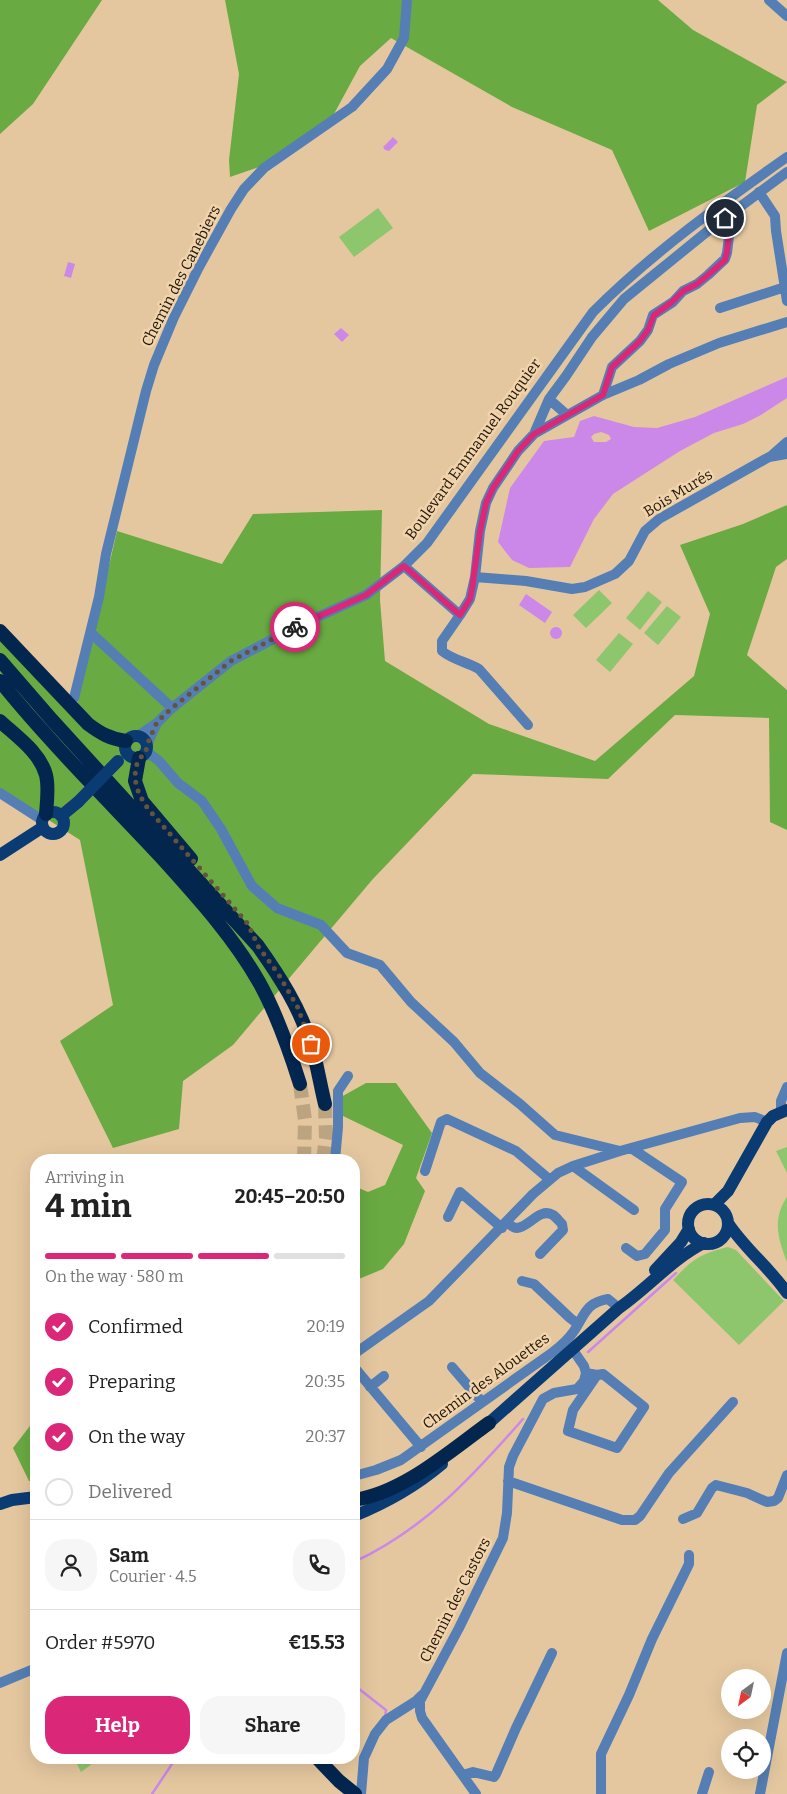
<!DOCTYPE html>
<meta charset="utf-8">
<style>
body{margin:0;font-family:Bitter,serif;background:#f6f6f6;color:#222;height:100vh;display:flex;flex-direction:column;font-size:19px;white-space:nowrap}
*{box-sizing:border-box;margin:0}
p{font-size:16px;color:#767676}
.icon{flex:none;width:28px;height:28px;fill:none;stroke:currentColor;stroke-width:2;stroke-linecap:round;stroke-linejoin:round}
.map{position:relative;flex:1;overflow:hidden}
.sheet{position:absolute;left:30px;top:1154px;width:330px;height:610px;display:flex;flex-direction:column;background:#fff;border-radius:20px;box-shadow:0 5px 20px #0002}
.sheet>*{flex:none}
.needle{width:32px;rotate:213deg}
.fabs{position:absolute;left:721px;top:1669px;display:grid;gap:10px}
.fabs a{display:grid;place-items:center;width:50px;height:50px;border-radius:50%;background:#fff;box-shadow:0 5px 20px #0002;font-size:25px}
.pin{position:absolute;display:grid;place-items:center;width:42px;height:42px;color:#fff;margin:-21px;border:2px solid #fff;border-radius:50%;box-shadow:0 1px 5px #0007}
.courier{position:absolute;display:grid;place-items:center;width:50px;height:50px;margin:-25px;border:4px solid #db2777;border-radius:50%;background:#fff;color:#222;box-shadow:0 1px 6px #0007}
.headline em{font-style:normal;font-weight:700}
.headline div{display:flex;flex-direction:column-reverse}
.headline{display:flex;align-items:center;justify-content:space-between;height:85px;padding:0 15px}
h1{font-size:32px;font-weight:700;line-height:38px}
.bar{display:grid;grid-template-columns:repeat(4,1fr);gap:8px 5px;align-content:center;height:60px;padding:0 15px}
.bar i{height:6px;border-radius:4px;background:#e0e0e0}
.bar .on{background:#db2777}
.bar p{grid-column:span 4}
.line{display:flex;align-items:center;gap:12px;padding:0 15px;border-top:1px solid #e0e0e0}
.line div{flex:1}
.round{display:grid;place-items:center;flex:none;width:52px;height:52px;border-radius:20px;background:#f6f6f6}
ol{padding:0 15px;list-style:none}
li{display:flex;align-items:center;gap:15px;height:55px}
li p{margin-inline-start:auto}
li .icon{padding:5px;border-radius:50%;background:#db2777;color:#fff;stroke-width:4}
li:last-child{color:#767676}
li i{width:28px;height:28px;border:2px solid #e0e0e0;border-radius:50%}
.primary-button{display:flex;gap:10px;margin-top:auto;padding:10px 15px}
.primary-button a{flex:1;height:58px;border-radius:20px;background:#db2777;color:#fff;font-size:20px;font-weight:700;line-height:58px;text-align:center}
.primary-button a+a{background:#f6f6f6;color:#222}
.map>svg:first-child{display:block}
.green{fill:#8dc66d}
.forest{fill:#6aaa42}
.water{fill:#cc88e9;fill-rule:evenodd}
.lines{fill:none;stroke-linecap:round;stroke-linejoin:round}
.stream{stroke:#cc88e9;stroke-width:2.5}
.highway-tunnel{stroke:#bda481;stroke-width:14;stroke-dasharray:14 7;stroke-linecap:butt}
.minor{stroke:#547eb4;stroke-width:10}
.major{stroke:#0a3b73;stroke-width:12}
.highway{stroke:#03264f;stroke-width:14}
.major-bridge{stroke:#0a3b73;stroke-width:12}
.done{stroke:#65543c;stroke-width:5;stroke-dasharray:0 9}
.route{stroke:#db2777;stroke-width:6}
.labels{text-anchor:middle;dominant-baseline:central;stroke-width:5;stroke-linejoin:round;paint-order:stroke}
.street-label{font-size:15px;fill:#211607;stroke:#f1d4ac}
</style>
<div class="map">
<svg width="787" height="1794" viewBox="0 0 787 1794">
<rect width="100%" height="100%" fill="#e4c79f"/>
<path class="green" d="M 378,208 L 393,228 L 354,257 L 339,237 Z
M 599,590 L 612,603 L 586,628 L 573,615 Z
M 648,591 L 662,602 L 640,630 L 626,618 Z
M 667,606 L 681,617 L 658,645 L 644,633 Z
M 619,633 L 633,644 L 610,672 L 596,660 Z
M 787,1147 L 787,1173 L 776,1151 Z
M 787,1197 L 787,1262 C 778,1239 772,1219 787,1197 Z
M 728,1247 L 736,1250 L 784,1301 L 739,1345 L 673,1280 C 693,1259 700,1254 728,1247 Z
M 74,1758 L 99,1758 L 99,1759 L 81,1772 Z"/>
<path class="forest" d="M 0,0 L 102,0 L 33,104 L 0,134 Z
M 225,0 L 658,0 L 693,30 L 787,82 L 757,105 L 745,182 L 649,231 L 612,150 L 512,107 L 391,38 L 360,66 L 328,125 L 285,158 L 230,177 L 229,160 L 239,74 Z
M 787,505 L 787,559 L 776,567 L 747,655 L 787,690 L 787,830 L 770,822 L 769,718 L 675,715 L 608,779 L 473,774 L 372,880 L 233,1045 L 183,1081 L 179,1129 L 113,1148 L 60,1041 L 113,1005 L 80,840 L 0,789 L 0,636 L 77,704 L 117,531 L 222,564 L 253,514 L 382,510 L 380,600 L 385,661 L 489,724 L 595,761 L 694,676 L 710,614 L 680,545 L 743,524 Z
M 366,1083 L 396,1083 L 432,1133 L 416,1178 L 425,1191 L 404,1244 L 383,1269 L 354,1281 L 354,1186 L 368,1192 L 385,1185 L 403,1145 L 343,1116 L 341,1097 Z
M 36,1418 L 36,1480 L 29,1481 L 13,1448 Z"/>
<path class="water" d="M 393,137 L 398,142 L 389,151 L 385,150 L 383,147 Z
M 68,262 L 75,264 L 71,278 L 64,276 Z
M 341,328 L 349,335 L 342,342 L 334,334 Z
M 787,377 L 787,398 L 761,415 L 743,424 L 714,433 L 680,451 L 613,494 L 594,519 L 570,567 L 529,568 L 512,560 L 498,542 L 510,488 L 544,441 L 574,437 L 580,421 L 594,416 L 634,427 L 657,428 L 695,417 ZM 601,432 L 609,435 L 611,439 L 606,442 L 594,442 L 591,437 L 594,434 Z
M 526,594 L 552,612 L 545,623 L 519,605 Z
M550 633a6 6 0 1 1 12 0a6 6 0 1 1-12 0Z"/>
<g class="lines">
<path class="stream" d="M 588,1352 L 676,1273
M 354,1562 C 425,1529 472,1477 523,1419
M 354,1685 L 386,1710 L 385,1717
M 152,1794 L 176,1758"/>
<path class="highway-tunnel" d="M 300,1084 L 305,1120 L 304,1160
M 323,1160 L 326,1138 L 325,1104"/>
<path class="minor" d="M 769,0 L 787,16
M 759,192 L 775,216 L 776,231 L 787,301
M 720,308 L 785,287
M 603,395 L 612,367 L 640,341 L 648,330 L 653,315 L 673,302 L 683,291 L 697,284 L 708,275 L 725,259 L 727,253 L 730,228 L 725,218
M 549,399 L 567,415
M 534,434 L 549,399 L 566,376 L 592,337 L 624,299 L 709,230 L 787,172
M 770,457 L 787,442
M 404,566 L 460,615 L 470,599 L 475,577 L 526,581 L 572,589 L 585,587 L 615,574 L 629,561 L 645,531 L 659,519 L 769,457 L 787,454
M 475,577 L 480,531 L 486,503 L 493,488 L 518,451 L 534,434 L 603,395 L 639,380 L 669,364 L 719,343 L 787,322
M 460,615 L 442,641 L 442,651 C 453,660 467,662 479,669 L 528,725
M 91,633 L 172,708
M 74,698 L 99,597 L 106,554 L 146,391 L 154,365 L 174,317 L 199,267 L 231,209 L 244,189 L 264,168 L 352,107 L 387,69 L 404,38 L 407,0
M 138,736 L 157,723 L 172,708 L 231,661 L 300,625 L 366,595 L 404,566 L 427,543 L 593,312 C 652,253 719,205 787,157
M 147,745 L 157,723
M 144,754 L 151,755 L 159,761 L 178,783 L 202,801 L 221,829 L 252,886 L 277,908 L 321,925 L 347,953 L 380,965 L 411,1002 L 454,1042 L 480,1073 L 520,1104 L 555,1135 L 620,1151
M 0,793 L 42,820
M 781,1112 L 781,1101 L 787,1087
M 335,1160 L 338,1127 L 338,1091 L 348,1076
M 573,1166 L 634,1210
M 425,1171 L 441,1122 L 447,1119 L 516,1151 L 549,1179
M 448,1217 L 460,1192 L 502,1228
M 507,1222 C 510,1225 513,1228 517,1228 C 529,1227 540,1207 553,1215 C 556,1217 559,1221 562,1224 L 563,1230 L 540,1254
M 626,1248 L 637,1256 L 645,1254 L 665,1230 L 665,1209 L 682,1182 L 631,1148
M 522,1281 L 534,1284 L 570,1318 L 578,1324
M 354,1354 L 429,1301 L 533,1194 L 558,1173 L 573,1166 L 620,1151 L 740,1118 L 755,1117 L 767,1122
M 354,1367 L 421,1447
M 452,1367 L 482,1402
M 586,1373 L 597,1375 L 603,1374 L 644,1407 L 617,1448 L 568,1431 L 573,1410 L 597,1375
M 370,1387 L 384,1376
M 354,1476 L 376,1470 L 401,1460 L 553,1352 C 562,1345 568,1340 574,1331 C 585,1315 585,1303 608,1299 L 619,1308
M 508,1481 L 622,1520 L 635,1520 L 640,1516 L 669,1473 L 733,1402
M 683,1519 L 697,1513 L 712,1488 L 716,1485 L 747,1493 L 767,1502 L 774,1501 L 778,1498 L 787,1475
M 0,1683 L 36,1668
M 463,1775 L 473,1772 L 494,1777 L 496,1774 L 516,1728 L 552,1653
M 361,1794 L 364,1758 L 375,1734 L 386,1720 L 416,1701 L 422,1695
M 476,1794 L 422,1718 L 420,1711 L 420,1701 L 459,1628 L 503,1538 L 507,1513 L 509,1467 L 513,1456 L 543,1399 L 554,1393 L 577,1389 L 584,1381 L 586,1373 L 584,1366 L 573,1350
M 601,1794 L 601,1754 L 629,1695 L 652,1639 L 689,1564 L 689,1555
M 702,1794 L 709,1772
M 760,1794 L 787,1653"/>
<path class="major" d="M125 747a11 11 0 1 1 22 0a11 11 0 1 1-22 0Z
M42 823a11 11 0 1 1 22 0a11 11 0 1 1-22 0Z
M 61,816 L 78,802
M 0,855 L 43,827
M688 1224a20 20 0 1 1 40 0a20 20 0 1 1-40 0Z
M 714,1205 L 728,1191 L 767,1122 L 773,1116 L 787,1110
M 728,1223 C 745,1249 770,1268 787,1293
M 655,1270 L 681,1242 L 689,1229
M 481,1430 L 619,1308 C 648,1288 672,1259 704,1243
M 0,1504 L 12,1500 L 36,1497
M 354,1516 C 386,1503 415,1487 442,1464"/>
<path class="highway" d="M 0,631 L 88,724 C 100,733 110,739 126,741
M 0,660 L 52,720 L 258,946 C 280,977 300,1008 311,1044 C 317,1063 320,1084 325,1104
M 0,681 C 50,743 107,799 161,857 C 196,896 233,936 259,982 C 277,1014 289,1049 300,1084
M 0,721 C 16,736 40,752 46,775 C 49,787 47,801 46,814
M 139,758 L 135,781 L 142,801 L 191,859
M 354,1500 C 403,1493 450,1451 489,1423
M 317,1758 L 339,1781 L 355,1794"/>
<path class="major-bridge" d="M 78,802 L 118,761"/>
</g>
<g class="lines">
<path class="done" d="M 295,627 L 231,661 L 172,708 L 157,722 L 147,745 L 146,751 C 144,755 140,757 138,761 C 131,779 138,796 150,811 L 248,924 L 258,946 L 279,975 L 298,1008 L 311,1044"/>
<path class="route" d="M 295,627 L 366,595 L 404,566 L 460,615 L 470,599 L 472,589 L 480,531 L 486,503 L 493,488 L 518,451 L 534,434 L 603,395 L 612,367 L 640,341 L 648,330 L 654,315 L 672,302 L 683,291 L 697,284 L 708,275 L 725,260 L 727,252 L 730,228 L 725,218"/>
</g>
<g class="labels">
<g class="street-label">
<text transform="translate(181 276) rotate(-63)">Chemin des Canebiers</text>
<text transform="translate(473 449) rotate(-54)">Boulevard Emmanuel Rouquier</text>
<text transform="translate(678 493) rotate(-31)">Bois Murés</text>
<text transform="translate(486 1381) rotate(-36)">Chemin des Alouettes</text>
<text transform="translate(455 1600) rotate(-63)">Chemin des Castors</text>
</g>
</g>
</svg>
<div class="fabs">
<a><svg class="needle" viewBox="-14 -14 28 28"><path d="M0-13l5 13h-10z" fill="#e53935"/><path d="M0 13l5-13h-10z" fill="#767676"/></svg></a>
<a><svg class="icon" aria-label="locate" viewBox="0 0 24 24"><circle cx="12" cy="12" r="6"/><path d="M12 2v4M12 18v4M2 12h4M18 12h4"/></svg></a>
</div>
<div class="pin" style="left:311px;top:1044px;background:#ea580c"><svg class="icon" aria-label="bag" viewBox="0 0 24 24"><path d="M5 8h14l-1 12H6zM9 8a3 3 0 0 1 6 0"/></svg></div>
<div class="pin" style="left:725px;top:218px;background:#1f2937"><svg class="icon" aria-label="home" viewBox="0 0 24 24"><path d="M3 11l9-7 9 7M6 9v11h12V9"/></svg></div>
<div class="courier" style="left:295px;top:627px"><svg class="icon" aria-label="bike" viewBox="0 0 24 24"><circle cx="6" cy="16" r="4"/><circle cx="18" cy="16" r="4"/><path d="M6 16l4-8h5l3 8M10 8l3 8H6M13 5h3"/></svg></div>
<section class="sheet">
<div class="headline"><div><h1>4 min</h1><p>Arriving in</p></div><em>20:45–20:50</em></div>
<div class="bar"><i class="on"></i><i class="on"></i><i class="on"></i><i></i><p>On the way · 580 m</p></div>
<ol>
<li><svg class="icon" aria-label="check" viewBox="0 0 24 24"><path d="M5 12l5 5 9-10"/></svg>Confirmed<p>20:19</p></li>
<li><svg class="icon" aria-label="check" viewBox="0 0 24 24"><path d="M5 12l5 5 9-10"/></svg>Preparing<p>20:35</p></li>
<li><svg class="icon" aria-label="check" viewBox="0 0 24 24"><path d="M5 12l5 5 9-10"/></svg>On the way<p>20:37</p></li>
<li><i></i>Delivered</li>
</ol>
<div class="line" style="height:90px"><a class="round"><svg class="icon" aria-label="person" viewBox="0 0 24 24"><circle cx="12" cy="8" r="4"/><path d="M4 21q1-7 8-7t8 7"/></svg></a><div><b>Sam</b><p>Courier · 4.5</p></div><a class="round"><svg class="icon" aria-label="phone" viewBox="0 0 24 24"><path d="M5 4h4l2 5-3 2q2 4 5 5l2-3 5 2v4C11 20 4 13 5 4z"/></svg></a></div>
<div class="line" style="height:65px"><div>Order #5970</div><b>€15.53</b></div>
<div class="primary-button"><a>Help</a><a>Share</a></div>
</section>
</div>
